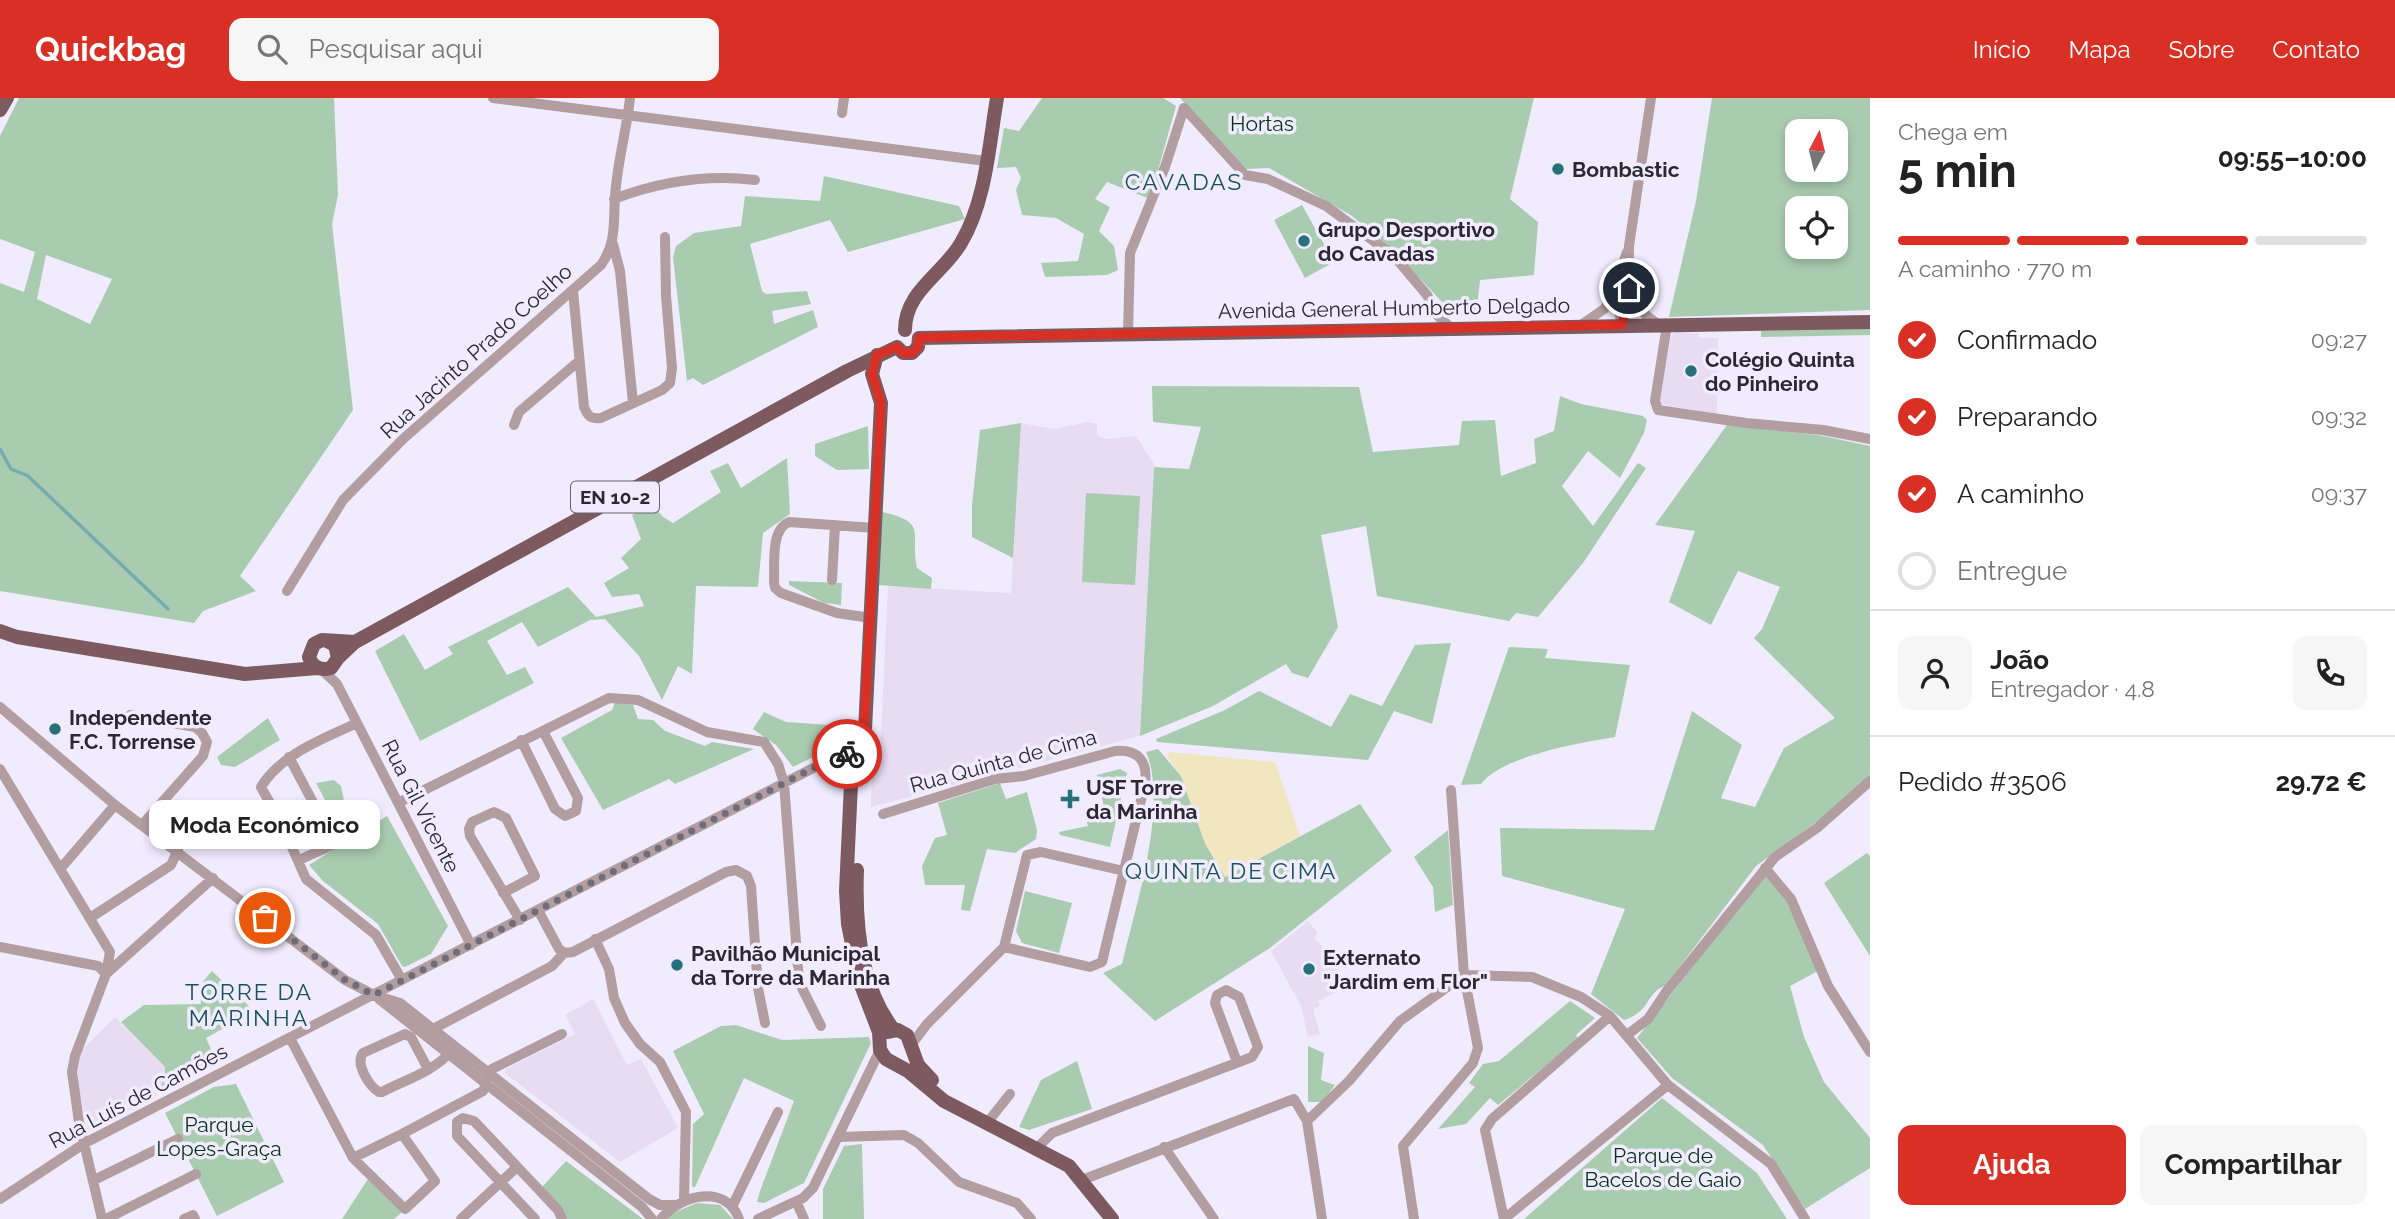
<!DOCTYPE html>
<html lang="pt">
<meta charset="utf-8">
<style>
body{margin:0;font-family:Raleway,sans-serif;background:#f6f6f6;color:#222;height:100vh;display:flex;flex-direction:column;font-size:26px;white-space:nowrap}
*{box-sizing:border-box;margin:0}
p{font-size:23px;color:#767676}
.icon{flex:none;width:38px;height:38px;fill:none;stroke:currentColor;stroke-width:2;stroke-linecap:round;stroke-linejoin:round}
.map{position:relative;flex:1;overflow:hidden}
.sheet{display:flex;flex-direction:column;background:#fff;width:525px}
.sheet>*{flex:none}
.needle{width:46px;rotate:7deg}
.buttons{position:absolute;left:1785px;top:21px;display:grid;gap:14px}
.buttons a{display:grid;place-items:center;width:63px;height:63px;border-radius:14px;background:#fff;box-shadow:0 4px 10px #0003;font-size:35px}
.pin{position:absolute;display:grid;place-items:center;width:60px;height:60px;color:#fff;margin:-30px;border:4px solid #fff;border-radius:50%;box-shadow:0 2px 7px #0007}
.courier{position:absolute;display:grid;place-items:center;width:70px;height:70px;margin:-35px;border:5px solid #d93025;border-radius:50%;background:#fff;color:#222;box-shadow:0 2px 9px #0007}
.bubble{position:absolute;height:49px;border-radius:14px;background:#fff;box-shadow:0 4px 10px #0003;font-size:23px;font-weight:700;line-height:49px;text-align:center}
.head em{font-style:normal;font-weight:700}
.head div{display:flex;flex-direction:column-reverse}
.head{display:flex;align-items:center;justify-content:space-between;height:119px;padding:0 28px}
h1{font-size:46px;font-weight:700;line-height:52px}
.bar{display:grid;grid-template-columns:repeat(4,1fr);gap:10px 7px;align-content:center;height:84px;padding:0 28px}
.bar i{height:9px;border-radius:5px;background:#e0e0e0}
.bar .selected{background:#d93025}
.bar p{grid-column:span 4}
.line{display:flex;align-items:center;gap:18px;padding:0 28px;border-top:2px solid #e0e0e0}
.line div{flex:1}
.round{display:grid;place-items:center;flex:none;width:74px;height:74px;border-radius:14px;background:#f6f6f6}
ol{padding:0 28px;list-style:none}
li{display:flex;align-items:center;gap:21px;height:77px}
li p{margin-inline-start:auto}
li .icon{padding:7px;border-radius:50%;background:#d93025;color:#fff;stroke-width:4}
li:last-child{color:#767676}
li i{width:38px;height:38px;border:4px solid #e0e0e0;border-radius:50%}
.cta{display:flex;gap:14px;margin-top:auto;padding:14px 28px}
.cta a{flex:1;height:80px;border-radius:14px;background:#d93025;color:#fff;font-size:28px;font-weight:700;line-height:80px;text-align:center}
.cta a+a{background:#f6f6f6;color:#222}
header{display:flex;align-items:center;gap:42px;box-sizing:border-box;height:98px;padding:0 35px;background:#d93025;color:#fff}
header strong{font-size:33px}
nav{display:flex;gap:38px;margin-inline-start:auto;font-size:24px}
.search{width:490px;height:63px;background:#f6f6f6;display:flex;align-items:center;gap:18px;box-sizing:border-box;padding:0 24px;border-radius:14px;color:#767676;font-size:26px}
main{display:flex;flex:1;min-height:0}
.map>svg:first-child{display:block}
.education{fill:#e7dcf1}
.green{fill:#a9cbb0;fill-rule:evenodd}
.sand{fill:#f0e6c0}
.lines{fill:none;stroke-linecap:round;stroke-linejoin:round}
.stream{stroke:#77abaf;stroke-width:3.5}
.minor{stroke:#b29da0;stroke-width:10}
.major{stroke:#7d5a5f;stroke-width:14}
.done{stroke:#706d7a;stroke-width:7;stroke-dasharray:0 12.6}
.route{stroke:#d93025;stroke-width:9}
.poi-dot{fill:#28717b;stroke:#f0ecfe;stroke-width:2.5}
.labels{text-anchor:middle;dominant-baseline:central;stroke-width:7;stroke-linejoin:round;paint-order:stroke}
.shield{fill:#f0ecfe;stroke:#666370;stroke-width:2}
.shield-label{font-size:19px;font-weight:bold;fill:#2b2833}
.park-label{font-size:21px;fill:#083217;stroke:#f0ecfe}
.poi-label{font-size:21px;font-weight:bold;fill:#2b2833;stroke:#f0ecfe;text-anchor:start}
.street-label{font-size:21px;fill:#2b2833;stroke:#f0ecfe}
.neighbourhood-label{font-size:23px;letter-spacing:2px;fill:#18525b;stroke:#f0ecfe}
</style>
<header>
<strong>Quickbag</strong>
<div class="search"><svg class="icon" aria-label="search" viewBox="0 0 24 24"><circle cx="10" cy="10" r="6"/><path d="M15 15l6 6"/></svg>Pesquisar aqui</div>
<nav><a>Início</a><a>Mapa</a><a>Sobre</a><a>Contato</a></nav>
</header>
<main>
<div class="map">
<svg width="1870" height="1121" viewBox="0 0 1870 1121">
<rect width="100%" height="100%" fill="#f0ecfe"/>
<path class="education" d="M 1675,234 L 1699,235 L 1699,240 L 1718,240 L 1717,316 L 1660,306 L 1671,239 Z
M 1087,324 L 1097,326 L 1097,337 L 1106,341 L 1136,338 L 1154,366 L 1140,638 L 871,709 L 872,659 L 880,659 L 888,488 L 1011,495 L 1021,325 L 1054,331 Z
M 1308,823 L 1317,834 L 1315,842 L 1329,853 L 1347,889 L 1318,903 L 1320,907 L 1313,912 L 1320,936 L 1308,939 L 1301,908 L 1271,853 Z
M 593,901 L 627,967 L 641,961 L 678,1030 L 620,1064 L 505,975 L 506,971 L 575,936 L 565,917 Z
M 115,919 L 165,969 L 165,979 L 154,1001 L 88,1032 L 77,982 L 81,953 Z"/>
<path class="green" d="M 19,0 L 334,0 L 338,97 L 332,126 L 353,312 L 240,478 L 256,493 L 203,513 L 194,525 L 0,493 L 0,185 L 24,194 L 35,154 L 0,141 L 0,38 ZM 46,157 L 112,181 L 90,226 L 37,201 Z
M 1042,0 L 1163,0 L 1176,8 L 1150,101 L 1107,84 L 1095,101 L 1110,109 L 1099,133 L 1114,148 L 1118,172 L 1107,177 L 1045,179 L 1041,165 L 1078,163 L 1084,136 L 1056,120 L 1022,117 L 1016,92 L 1021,80 L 1016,69 L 997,70 L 1004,30 L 1019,33 Z
M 1180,0 L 1534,0 L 1510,101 L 1538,124 L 1534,177 L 1480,182 L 1476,218 L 1455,218 L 1397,156 L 1352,118 L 1269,70 L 1244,71 Z
M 1712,0 L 1870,0 L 1870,212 L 1669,219 L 1696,103 ZM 1797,33 L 1836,33 L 1836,72 L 1797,72 ZM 1797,110 L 1836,110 L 1836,149 L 1797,149 Z
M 824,78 L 959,108 L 965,121 L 848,154 L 830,122 L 750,146 L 762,193 L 766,196 L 807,193 L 811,206 L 772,213 L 774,226 L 813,212 L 818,229 L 703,287 L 693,280 L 687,283 L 673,159 L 676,148 L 694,135 L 741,128 L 745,98 L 820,103 Z
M 1302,107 L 1334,164 L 1305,180 L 1274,122 Z
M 1870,230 L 1870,237 L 1761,239 L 1761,233 Z
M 1152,288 L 1359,289 L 1373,354 L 1459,347 L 1462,323 L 1495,322 L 1501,378 L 1536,365 L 1534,341 L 1554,333 L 1560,298 L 1581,306 L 1643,318 L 1647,322 L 1644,335 L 1620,380 L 1588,353 L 1562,388 L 1593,428 L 1638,365 L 1646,370 L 1583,465 L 1538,519 L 1516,515 L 1509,523 L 1377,498 L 1366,428 L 1321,437 L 1338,529 L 1308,580 L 1292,575 L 1286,566 L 1213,608 L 1140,638 L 1154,369 L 1189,371 L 1201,329 L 1153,324 Z
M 1021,325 L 1013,460 L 972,439 L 972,407 L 980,332 Z
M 1727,327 L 1818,337 L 1870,348 L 1870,677 L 1823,719 L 1756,768 L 1665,888 C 1645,895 1651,914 1624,922 L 1591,896 L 1625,811 L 1502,778 L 1500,730 L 1654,732 L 1692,613 L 1742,647 L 1721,700 L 1755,709 L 1784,650 L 1835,620 L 1754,540 L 1762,531 L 1780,489 L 1738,473 L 1711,527 L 1669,504 L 1695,433 L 1655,427 Z
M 868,328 L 869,371 L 837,372 L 815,358 L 815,346 Z
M 787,360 L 790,416 L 763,435 L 758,489 L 696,488 L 692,576 L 678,568 L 662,602 L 639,558 L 605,521 L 590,522 L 538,549 L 522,524 L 487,543 L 507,577 L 525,569 L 534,585 L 420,643 L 375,553 L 404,536 L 425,572 L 453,556 L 448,549 L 568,489 L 596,519 L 644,508 L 639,496 L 612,499 L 604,485 L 629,470 L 621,460 L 641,441 L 632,417 L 653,407 L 663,419 L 673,425 L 721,394 L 710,373 L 728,365 L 741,390 Z
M 1086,395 L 1140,398 L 1135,487 L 1082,484 Z
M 882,414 C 930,425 909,434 917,470 L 932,480 L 931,491 L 879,487 Z
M 789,483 L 842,485 L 841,507 L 824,505 L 789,487 Z
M 1451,545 L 1432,626 L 1394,613 L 1368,662 L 1157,644 L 1156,641 L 1225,612 L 1259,593 L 1331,629 L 1350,596 L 1382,608 L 1415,547 Z
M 1509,549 L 1548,551 L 1545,560 L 1630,567 L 1615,639 C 1579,645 1502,658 1481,686 L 1461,687 Z
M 615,604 L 633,607 L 638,621 L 653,622 L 665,633 L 705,648 L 712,644 L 754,651 L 675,686 L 669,681 L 603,712 L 561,640 L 612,612 Z
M 764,614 L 786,624 L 845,628 L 839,646 L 793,669 L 776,647 L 753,631 Z
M 268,620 L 280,642 L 235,669 L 221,667 L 217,659 Z
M 1158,651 L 1181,678 L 1205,745 L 1225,779 L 1360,706 L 1392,753 L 1270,850 L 1155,923 L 1103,875 L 1122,866 C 1135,810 1169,707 1146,654 Z
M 1120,671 L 1127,675 L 1110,749 L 1060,737 L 1059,734 L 1088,728 L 1087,724 L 1106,718 L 1097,677 Z
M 334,682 L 341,688 L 349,728 L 341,732 L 316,685 Z
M 1000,685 L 1006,701 L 1027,694 L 1037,732 L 1036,741 L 1015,755 L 987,751 L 970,813 L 961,812 L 965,787 L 925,787 L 922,768 L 935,740 L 947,737 L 938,705 Z
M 387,718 L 448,828 L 431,856 L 405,869 L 402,868 L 378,826 L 323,783 L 309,767 Z
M 1448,732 L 1453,807 L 1435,814 L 1433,789 L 1414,759 Z
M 1867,755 L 1870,758 L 1870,858 L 1824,785 Z
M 1764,777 L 1787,803 L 1818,873 L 1790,888 L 1804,939 L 1824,984 L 1870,1040 L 1870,1070 L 1805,1111 L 1763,1047 L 1672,980 L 1637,940 Z
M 1025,793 L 1072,805 L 1059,855 L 1022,845 L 1016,833 Z
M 212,873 L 254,913 L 206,940 L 215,960 L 160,990 L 165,979 L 165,969 L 121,924 L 144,907 L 201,906 L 200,887 Z
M 1570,903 L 1595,920 L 1576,937 L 1578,941 L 1498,1007 L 1490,1000 L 1466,1026 L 1438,1031 L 1475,989 L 1469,985 L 1483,966 L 1499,963 Z
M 736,927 L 782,942 L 869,939 L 871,945 L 804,1085 L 764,1105 L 757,1104 L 760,1093 L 794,1003 L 744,980 L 695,1089 L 692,1089 L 693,1026 L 704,1016 L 673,953 L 721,928 Z
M 1308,948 L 1324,955 L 1321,982 L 1335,987 L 1322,1004 L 1308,1004 Z
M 1077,963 L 1092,1011 L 1029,1032 L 1019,1029 L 1041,982 Z
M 236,986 L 284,1084 L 217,1118 L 165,1015 L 214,989 Z
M 1662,1000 L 1757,1075 L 1787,1121 L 1524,1121 Z
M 862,1046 L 864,1121 L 823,1121 L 823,1091 L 844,1048 Z
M 566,1063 L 643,1121 L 566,1121 L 542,1089 Z
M 368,1081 L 402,1114 L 394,1121 L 342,1121 Z
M 697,1105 L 720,1107 L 733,1121 L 668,1121 L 673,1115 Z"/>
<path class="sand" d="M 1169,654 L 1275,664 L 1300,738 L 1225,779 L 1205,745 L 1181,678 L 1167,658 Z"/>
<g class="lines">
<path class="stream" d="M 0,351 L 11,371 L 28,378 L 168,511"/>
<path class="minor" d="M 493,0 L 986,63
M 1184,10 L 1245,77 L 1268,81 L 1326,108 L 1394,158 L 1427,197 L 1436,216 L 1451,230
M 842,15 L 844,0
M 614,101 C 661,83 706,76 755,82
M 613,146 L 620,173 L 633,305
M 573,193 L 584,309 C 588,319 591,321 601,320 L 662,292 L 670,285 L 672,270 L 666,198 L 665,139
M 1631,195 C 1636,211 1647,219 1660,227
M 1621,224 C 1616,201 1619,176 1627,154
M 1581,227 L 1604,211 L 1620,192
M 1622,227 L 1628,206 L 1629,148 L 1651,0
M 1667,227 L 1655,303 L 1658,312 L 1746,325 L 1823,332 L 1870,341
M 1128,236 L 1130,155 L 1165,69 L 1184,10
M 514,327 L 519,314 L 579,263
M 832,482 L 835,427
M 287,493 L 343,402 L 403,341 L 601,167 C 619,142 612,117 616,88 C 619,58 627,29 630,0
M 871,520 L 837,515 L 781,495 L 775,490 L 774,484 C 775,466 770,432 789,424 L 875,430
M 321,571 L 337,586 L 471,847
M 0,609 L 115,707 L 345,882 L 374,897 L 400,905 L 649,1101 L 660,1107 L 675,1107
M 130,617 L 195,629 L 202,635 L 207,644 L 203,658 L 142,727
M 357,625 C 323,641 281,656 261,689 L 283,729 L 306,781 L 376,837 L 402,882
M 521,642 L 555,711 L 565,718 L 576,713 L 578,700 L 543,633
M 289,659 L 335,746 L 299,762
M 0,671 L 110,854 L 106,876
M 398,705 L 609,600 L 638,602 L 707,634 L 764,644 L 778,666 L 784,685 L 799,884 L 821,928
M 883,716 L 995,681 L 1024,678 L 1115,653 C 1138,651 1148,663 1145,685 L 1102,864 L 1090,869 L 1004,849
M 61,770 L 115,707
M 1765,770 L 1791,801 L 1828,888 L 1870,954
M 503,795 L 535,778 L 506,720 L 494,714 L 472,724 L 469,731 L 470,738 L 520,822
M 538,812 L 559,851 L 564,855
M 90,820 L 171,767 L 178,752
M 595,841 L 609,871 L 614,900 L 625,925 L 640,946 L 660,964 L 686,1014 L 684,1102
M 0,849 L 98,868 L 106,876
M 1464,877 L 1532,879 L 1581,899 L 1610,918 L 1668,987 L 1771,1066 L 1805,1121
M 379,901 L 642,1109 L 652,1121
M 433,931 L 552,868 L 564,855 L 573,854 L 726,774 L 736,772 L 747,778 L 751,788 L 758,890 L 765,925
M 1627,937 L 1648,921 L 1666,894 L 1775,759 L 1817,730 L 1870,683
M 290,940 L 353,1060 L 405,1111 L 435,1083 L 402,1036 L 353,1060
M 912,946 L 927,926 L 1004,849 L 1027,757 L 1041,754 L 1124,773
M 428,971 L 411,939 L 405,936 L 363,955 C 355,966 369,988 379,994 L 382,994 C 405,982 435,973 451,953
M 1307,1023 L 1349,983 L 1400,923 L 1464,877
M 987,1025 L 1010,996
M 402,1036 L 483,993 L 492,971 L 562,936
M 838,1039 L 904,1037 L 918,1045 L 959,1084 L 1017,1105 L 1031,1121
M 1164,1049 L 1214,1121
M 1037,1050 L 1052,1035 L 1252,959 L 1258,949 L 1239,899 L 1226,892 L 1217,897 L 1215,905 L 1237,964
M 94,1082 L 178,1041
M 1082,1082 L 1294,1001 L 1307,1023 L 1322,1121
M 0,1101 L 85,1045 L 825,664 L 860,655
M 796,1103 L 804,1121
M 732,1109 L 778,1014
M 102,1121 L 79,1024 L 72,974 L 75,958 L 106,876 L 213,780
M 106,1121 L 196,1076
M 184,1121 L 193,1117 L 195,1121
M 461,1121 L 517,1069
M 535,1121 L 457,1038 L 457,1024 L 463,1020 L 474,1023 L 558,1112 L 562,1121
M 661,1121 C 679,1097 726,1085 739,1121
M 758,1121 L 803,1100 L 813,1090 L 880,952
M 1414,1121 L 1403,1048 L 1473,965 L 1478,950 L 1464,877 L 1451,692
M 1504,1121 L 1485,1032 L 1492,1021 L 1610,918
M 1504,1121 L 1668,987"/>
<path class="major" d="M 0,12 L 7,0
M 905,232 C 905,193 943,176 961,145 C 986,103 989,47 997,0
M 919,240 L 1870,224
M 897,249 L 903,255 L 912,255 L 918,249 L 919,240
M 877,257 L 872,276 L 881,305 L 865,632 L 851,686 L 846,793 L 848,826 L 859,882 L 879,934 L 880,952 L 886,961 L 908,973 L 944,1003 L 1069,1068 L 1112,1121
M 0,533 L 17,539 L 245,576 L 317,570
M 327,543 L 335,547 L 338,560 L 331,570 C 320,573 312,569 309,559 L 314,546 L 322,542 L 355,544
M 338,560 L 355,544 L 847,273 L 897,249
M 857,772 C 855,824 860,889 894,932
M 888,934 L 898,932 L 907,937 L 918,967 L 932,982"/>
</g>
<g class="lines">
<path class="done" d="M 265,820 L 345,882 L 374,897 L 825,664 L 847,656"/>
<path class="route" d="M 847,656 L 860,655 L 864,632 L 881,305 L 872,276 L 877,257 L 897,249 L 903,255 L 912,255 L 918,249 L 919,240 L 939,239 L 1622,227 L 1629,190"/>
</g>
<g class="poi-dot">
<circle cx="1558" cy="71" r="7"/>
<circle cx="1304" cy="143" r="7"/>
<circle cx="1691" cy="273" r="7"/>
<circle cx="55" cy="631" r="7"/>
<path d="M1066.5 690.5h7v7h7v7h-7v7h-7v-7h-7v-7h7z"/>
<circle cx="677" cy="867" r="7"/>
<circle cx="1309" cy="871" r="7"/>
</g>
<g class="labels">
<rect class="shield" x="571" y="383.5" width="88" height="31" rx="5"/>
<g class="shield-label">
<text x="615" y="399">EN 10-2</text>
</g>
<g class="park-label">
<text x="1262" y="25">Hortas</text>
<text x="219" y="1026">Parque<tspan x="219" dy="24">Lopes-Graça</tspan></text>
<text x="1663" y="1057">Parque de<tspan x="1663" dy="24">Bacelos de Gaio</tspan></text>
</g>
<g class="poi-label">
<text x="1572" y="71">Bombastic</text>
<text x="1318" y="131">Grupo Desportivo<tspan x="1318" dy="24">do Cavadas</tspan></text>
<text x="1705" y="261">Colégio Quinta<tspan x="1705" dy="24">do Pinheiro</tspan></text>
<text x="69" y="619">Independente<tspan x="69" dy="24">F.C. Torrense</tspan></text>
<text x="1086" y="689">USF Torre<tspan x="1086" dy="24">da Marinha</tspan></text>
<text x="691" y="855">Pavilhão Municipal<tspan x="691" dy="24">da Torre da Marinha</tspan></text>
<text x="1323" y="859">Externato<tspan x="1323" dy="24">"Jardim em Flor"</tspan></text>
</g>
<g class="street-label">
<text transform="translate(1394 210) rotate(-1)">Avenida General Humberto Delgado</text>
<text transform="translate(476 253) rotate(-42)">Rua Jacinto Prado Coelho</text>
<text transform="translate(1003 663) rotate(-15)">Rua Quinta de Cima</text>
<text transform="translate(421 708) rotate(63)">Rua Gil Vicente</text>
<text transform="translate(138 998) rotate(-28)">Rua Luís de Camões</text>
</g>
<g class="neighbourhood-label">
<text x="1184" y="83">CAVADAS</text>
<text x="1231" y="772">QUINTA DE CIMA</text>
<text x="249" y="893">TORRE DA<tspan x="249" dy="26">MARINHA</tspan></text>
</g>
</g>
</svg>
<div class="buttons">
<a><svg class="needle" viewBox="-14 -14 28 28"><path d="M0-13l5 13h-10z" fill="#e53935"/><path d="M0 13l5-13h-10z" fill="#767676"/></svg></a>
<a><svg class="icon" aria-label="locate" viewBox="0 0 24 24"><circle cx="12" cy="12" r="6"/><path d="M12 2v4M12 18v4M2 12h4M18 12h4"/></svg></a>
</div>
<div class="pin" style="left:265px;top:820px;background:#ea580c"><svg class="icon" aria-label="bag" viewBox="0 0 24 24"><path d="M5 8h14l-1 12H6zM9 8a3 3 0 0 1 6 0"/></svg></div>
<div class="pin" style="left:1629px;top:190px;background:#1f2937"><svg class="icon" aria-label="home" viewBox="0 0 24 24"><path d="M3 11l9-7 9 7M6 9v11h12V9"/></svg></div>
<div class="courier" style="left:847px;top:656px"><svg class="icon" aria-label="bike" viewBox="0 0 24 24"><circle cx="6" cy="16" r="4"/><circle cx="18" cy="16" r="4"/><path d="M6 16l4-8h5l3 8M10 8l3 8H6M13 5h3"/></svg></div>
<div class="bubble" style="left:149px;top:702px;width:231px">Moda Económico</div>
</div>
<section class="sheet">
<div class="head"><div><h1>5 min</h1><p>Chega em</p></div><em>09:55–10:00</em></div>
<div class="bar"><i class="selected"></i><i class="selected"></i><i class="selected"></i><i></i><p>A caminho · 770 m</p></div>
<ol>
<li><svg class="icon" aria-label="check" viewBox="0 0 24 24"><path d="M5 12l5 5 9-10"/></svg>Confirmado<p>09:27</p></li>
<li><svg class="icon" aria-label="check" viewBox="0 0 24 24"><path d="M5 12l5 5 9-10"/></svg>Preparando<p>09:32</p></li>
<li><svg class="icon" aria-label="check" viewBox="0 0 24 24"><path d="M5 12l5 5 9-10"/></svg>A caminho<p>09:37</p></li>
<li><i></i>Entregue</li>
</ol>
<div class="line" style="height:126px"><a class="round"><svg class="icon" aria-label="person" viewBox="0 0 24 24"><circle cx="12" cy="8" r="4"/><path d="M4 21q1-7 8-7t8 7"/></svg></a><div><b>João</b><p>Entregador · 4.8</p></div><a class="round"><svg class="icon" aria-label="phone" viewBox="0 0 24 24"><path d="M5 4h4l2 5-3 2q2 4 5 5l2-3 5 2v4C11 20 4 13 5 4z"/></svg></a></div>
<div class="line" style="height:91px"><div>Pedido #3506</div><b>29.72 €</b></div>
<div class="cta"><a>Ajuda</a><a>Compartilhar</a></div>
</section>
</main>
